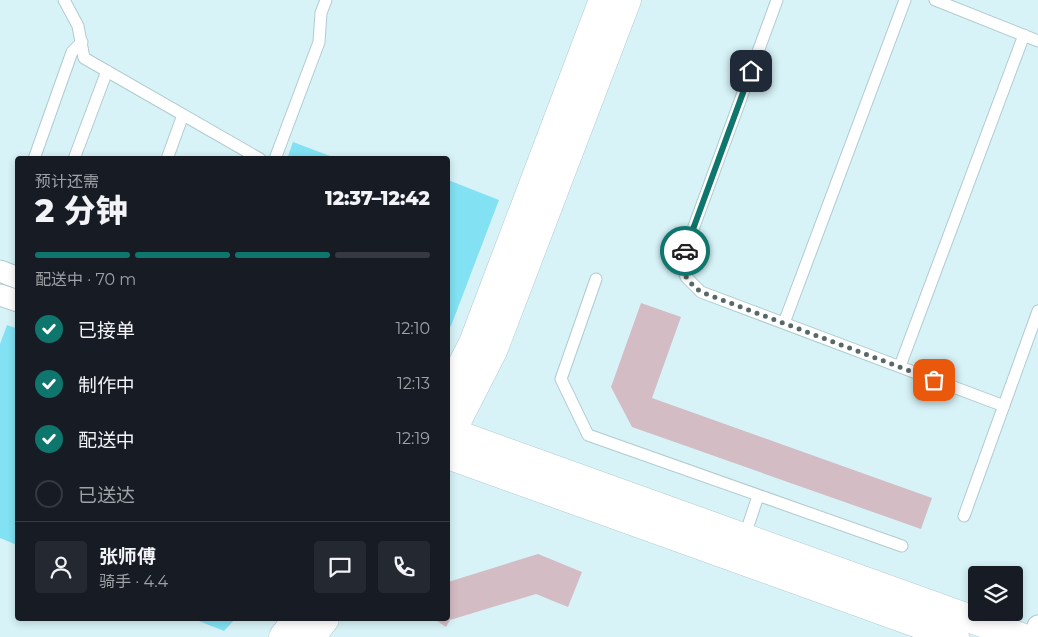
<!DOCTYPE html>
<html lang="zh">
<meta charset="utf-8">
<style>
body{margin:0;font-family:Montserrat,"Noto Sans SC",sans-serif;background:#242831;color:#f1f3f6;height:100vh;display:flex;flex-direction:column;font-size:19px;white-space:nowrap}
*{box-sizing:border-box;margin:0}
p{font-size:16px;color:#9ea1a6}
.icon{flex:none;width:28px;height:28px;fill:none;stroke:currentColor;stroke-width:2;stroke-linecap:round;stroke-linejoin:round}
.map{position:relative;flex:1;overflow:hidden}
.drawer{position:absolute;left:15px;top:156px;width:435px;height:465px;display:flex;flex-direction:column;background:#171b24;border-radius:5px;box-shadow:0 2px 8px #0003}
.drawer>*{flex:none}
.controls{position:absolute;left:968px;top:566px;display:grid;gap:10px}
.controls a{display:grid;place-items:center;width:55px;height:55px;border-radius:5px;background:#171b24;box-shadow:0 2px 8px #0003;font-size:25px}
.pin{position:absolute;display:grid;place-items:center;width:42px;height:42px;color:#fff;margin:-21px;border-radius:10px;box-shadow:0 2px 8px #0006}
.courier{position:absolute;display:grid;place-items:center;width:50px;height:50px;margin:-25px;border:4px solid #0f766e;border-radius:50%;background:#fff;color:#222;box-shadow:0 1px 6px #0007}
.summary em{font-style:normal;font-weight:800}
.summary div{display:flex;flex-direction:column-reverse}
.summary{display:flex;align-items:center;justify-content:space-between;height:85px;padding:0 20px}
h1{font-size:32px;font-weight:800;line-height:38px}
.bar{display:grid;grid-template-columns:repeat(4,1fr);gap:8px 5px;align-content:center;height:60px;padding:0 20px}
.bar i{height:6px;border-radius:4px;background:#363941}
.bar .selected{background:#0f766e}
.bar p{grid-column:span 4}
.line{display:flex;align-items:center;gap:12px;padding:0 20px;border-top:1px solid #363941}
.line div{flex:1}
.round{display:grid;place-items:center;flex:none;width:52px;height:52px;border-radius:5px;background:#242831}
ol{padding:0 20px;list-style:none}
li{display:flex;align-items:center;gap:15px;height:55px}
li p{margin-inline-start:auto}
li .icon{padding:5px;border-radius:50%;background:#0f766e;color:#fff;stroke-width:4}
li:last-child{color:#9ea1a6}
li i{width:28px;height:28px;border:2px solid #363941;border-radius:50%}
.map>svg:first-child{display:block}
.green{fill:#82e2f4}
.building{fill:#d4bcc4}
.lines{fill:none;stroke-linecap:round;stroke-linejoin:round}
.lane-casing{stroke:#b0cbd0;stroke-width:13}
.street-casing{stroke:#b0cbd0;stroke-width:23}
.secondary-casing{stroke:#b0cbd0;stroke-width:29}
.lane{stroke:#fff;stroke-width:11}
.street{stroke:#fff;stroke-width:21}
.secondary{stroke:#fff;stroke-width:28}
.done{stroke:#58686a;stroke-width:5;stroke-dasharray:0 9}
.route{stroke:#0f766e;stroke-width:6}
</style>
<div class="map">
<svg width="1038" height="637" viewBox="0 0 1038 637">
<rect width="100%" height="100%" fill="#d7f3f8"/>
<path class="green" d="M 293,142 L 338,159 L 287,159 Z
M 448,180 L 499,200 L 451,326 L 448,328 Z
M 7,325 L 18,329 L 17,545 L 0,538 L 0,344 Z
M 194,619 L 235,619 L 224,631 Z"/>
<path class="building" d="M 641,303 L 681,317 L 652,398 L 932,498 L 921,529 L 632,427 L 611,387 Z
M 538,554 L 582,572 L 568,607 L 536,594 L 450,620 L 446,627 L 434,619 L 448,619 L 448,582 Z"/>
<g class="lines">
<g class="lane-casing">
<path id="lane" d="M 64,0 L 78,26 L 84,58 L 260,159
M 777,0 L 681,262 L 686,277 L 701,292 L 1004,406
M 935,0 L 1038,41
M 34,159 L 72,52 L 82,42
M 74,159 L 107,71
M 167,159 L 183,115
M 275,159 L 319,42 L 321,13 L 326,0
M 596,279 L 561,379 L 588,435 L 902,546
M 784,323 L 905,0
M 900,366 L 1024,35
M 964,516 L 1038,311
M 744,538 L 758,496"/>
</g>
<g class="street-casing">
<path id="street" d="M 0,271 L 18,278
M 0,295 L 18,301
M 1034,637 L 1038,626"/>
</g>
<g class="secondary-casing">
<path id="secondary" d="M 448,392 L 473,343 L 603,0
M 448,431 L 1021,637
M 448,439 L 493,351 L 627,0
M 448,455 L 955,637
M 283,637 L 297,619
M 311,637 L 325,619"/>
</g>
<use href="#lane" class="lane"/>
<use href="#street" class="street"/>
<use href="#secondary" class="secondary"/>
</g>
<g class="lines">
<path class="done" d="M 685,251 C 678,269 686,281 701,292 L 934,380"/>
<path class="route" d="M 685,251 L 751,71"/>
</g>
</svg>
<div class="controls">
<a><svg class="icon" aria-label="layers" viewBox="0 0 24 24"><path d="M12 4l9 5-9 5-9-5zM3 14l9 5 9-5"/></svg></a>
</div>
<div class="pin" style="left:934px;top:380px;background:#ea580c"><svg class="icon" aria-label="bag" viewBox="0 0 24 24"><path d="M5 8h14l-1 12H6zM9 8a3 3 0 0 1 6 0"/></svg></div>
<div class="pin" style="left:751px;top:71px;background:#1f2937"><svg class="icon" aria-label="home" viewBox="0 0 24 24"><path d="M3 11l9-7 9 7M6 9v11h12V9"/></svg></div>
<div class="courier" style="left:685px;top:251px"><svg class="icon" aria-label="car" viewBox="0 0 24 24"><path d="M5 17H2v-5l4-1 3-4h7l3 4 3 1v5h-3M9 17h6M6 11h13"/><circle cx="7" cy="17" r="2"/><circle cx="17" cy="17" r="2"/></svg></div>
<section class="drawer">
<div class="summary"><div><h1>2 分钟</h1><p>预计还需</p></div><em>12:37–12:42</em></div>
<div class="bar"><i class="selected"></i><i class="selected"></i><i class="selected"></i><i></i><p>配送中 · 70 m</p></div>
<ol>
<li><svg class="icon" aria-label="check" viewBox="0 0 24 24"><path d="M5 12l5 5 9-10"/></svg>已接单<p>12:10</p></li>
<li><svg class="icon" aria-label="check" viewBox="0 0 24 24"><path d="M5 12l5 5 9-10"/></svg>制作中<p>12:13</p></li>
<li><svg class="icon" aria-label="check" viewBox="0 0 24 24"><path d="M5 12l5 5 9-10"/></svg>配送中<p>12:19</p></li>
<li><i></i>已送达</li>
</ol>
<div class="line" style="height:90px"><a class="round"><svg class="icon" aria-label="person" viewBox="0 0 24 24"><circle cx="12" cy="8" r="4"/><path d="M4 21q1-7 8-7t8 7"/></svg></a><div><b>张师傅</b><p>骑手 · 4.4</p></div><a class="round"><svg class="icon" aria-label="chat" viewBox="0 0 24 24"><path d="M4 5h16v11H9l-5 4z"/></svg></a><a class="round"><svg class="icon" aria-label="phone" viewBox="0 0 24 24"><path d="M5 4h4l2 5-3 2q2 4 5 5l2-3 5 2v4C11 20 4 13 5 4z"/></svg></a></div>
</section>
</div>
